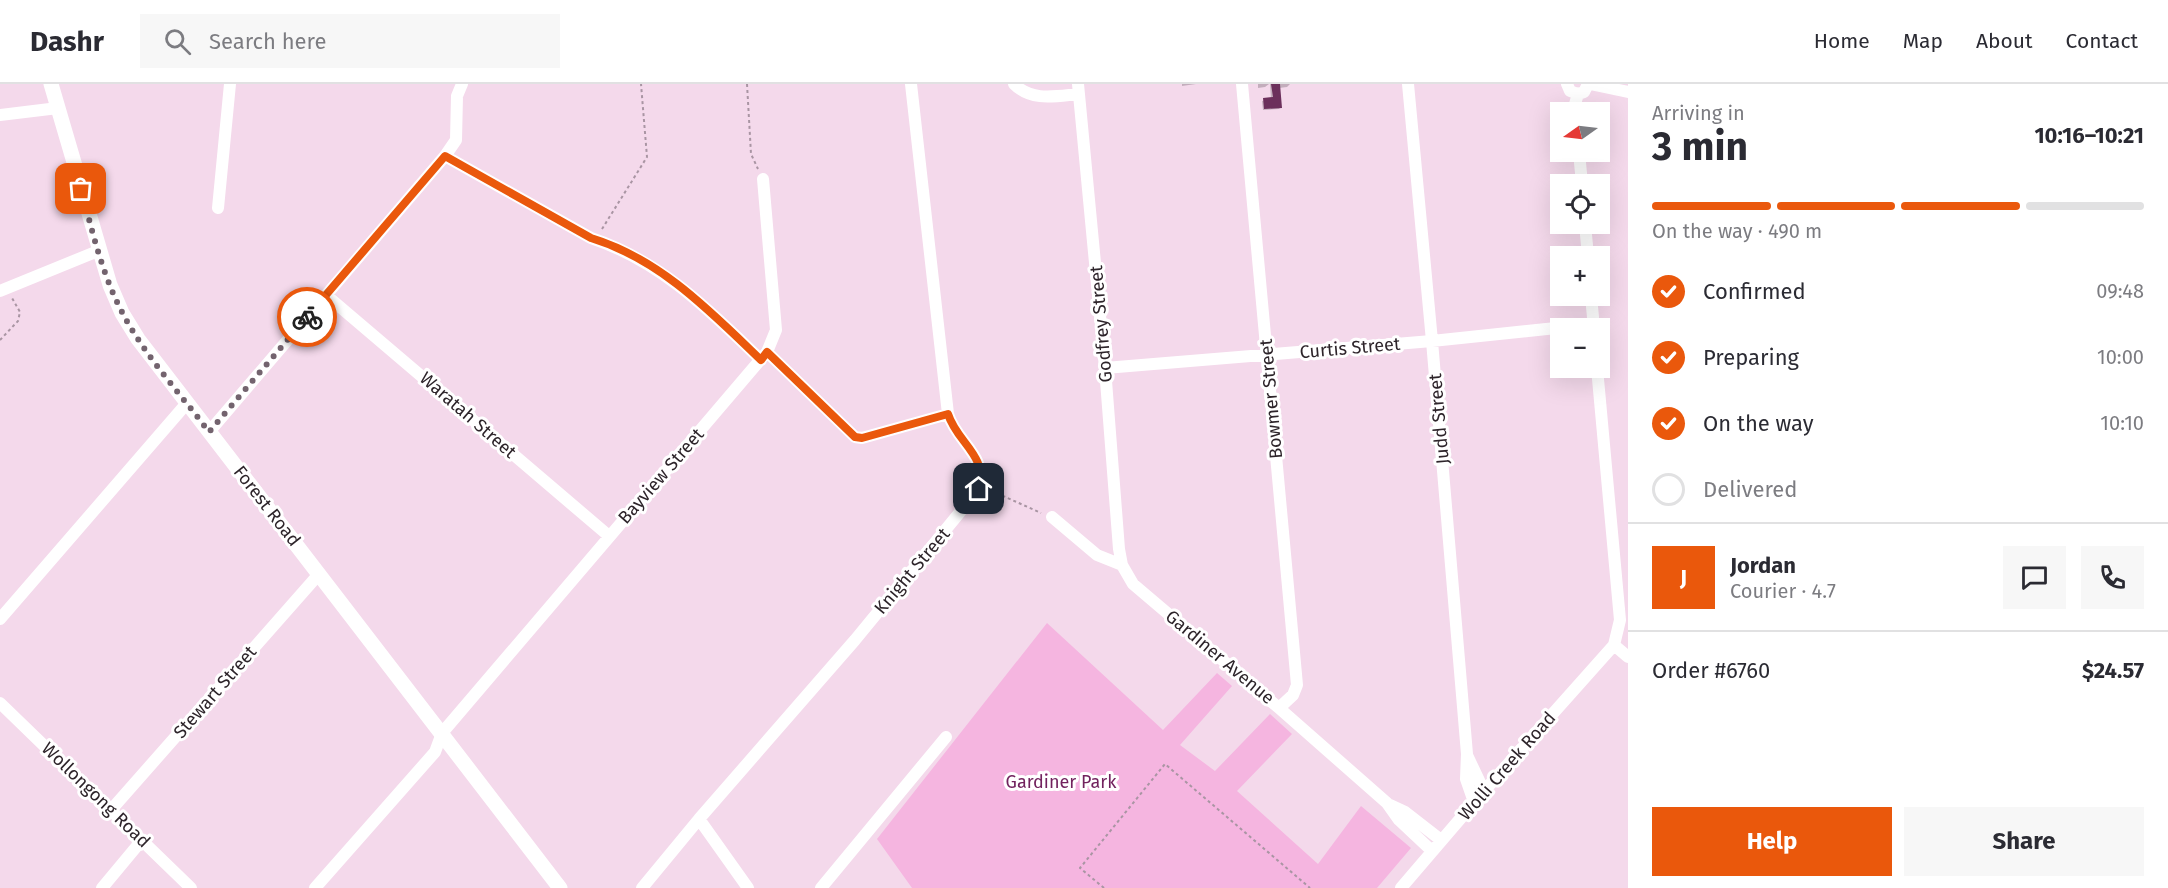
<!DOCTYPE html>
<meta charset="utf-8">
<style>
body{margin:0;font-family:"Fira Sans",sans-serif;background:#f7f7f7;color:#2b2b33;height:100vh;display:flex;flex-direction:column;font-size:22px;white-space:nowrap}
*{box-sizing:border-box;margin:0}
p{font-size:20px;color:#7c7c81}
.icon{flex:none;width:33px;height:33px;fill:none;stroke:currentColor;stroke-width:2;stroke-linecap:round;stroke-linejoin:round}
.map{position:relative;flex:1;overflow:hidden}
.drawer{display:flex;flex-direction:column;background:#fff;width:540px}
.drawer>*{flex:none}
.needle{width:39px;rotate:256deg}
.controls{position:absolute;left:1550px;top:18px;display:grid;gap:12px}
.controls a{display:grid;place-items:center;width:60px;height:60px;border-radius:0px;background:#fff;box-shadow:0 6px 24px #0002;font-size:30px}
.pin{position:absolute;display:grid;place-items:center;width:51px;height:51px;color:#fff;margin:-26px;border-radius:12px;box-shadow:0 3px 9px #0006}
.courier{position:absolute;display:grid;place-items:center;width:60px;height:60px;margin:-30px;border:4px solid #ea580c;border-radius:50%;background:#fff;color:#222;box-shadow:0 2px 8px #0007}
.overview em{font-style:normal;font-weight:700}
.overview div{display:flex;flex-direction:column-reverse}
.overview{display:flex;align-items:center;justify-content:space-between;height:102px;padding:0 24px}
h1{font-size:39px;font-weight:700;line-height:45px}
.bar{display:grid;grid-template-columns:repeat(4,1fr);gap:9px 6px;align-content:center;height:72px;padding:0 24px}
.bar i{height:8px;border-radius:4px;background:#e1e1e2}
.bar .current{background:#ea580c}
.bar p{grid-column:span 4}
.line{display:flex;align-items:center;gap:15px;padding:0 24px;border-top:2px solid #e1e1e2}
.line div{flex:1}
.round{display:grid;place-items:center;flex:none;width:63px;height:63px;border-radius:0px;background:#f7f7f7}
ol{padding:0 24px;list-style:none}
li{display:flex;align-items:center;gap:18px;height:66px}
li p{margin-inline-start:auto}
li .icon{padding:6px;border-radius:50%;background:#ea580c;color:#fff;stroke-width:4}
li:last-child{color:#7c7c81}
li i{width:33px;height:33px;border:3px solid #e1e1e2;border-radius:50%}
.button{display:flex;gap:12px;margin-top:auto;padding:12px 24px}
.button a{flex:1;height:69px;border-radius:0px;background:#ea580c;color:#fff;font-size:24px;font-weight:700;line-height:69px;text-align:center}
.button a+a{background:#f7f7f7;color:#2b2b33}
header{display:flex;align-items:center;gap:36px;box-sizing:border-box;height:84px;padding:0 30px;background:#fff;border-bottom:2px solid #e1e1e2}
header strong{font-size:28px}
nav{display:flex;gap:33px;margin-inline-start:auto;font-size:21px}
.search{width:420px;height:54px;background:#f7f7f7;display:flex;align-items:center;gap:15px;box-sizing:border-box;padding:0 21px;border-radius:0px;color:#7c7c81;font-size:22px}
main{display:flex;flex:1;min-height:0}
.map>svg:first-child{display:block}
.green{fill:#f5b5e0}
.shadow{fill:#0003}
.building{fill:#6c305c}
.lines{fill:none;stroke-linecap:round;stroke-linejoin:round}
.path{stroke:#a995a3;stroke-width:2;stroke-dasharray:3 3;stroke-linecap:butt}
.minor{stroke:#fff;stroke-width:12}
.major{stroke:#fff;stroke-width:15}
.done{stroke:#73636e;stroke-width:6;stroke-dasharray:0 10.8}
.route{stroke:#ea580c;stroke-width:8}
.labels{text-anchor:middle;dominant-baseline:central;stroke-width:6;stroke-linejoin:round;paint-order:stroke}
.street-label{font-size:18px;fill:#2d242a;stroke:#fff}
.park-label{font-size:18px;fill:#72225e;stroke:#fff}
</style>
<header>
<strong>Dashr</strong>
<div class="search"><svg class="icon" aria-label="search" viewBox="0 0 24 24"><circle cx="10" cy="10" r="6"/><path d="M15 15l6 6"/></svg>Search here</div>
<nav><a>Home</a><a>Map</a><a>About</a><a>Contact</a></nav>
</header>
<main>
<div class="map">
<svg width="1628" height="804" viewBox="0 0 1628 804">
<rect width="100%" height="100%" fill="#f4d9eb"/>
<path class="green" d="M 1047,539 L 1163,646 L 1217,589 L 1232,602 L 1180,661 L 1215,687 L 1270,630 L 1292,650 L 1237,707 L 1318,780 L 1361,722 L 1411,764 L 1377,804 L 912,804 L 877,755 Z"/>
<path class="shadow" d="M 1182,0 L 1196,0 L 1182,2 Z
M 1258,0 L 1269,0 L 1265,3 L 1258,4 Z
M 1270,0 L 1290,0 L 1287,3 L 1279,4 L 1281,23 L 1279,25 L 1263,26 L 1262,17 L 1271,15 Z"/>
<path class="building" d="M 1271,0 L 1280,0 L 1282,24 L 1264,25 L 1263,14 L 1273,13 Z"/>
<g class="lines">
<path class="path" d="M 747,0 L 751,70 L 758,85
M 602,145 L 647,73 L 641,0
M 0,256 L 18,237 L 20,228 L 12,214
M 988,412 L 993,416 L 996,416 L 1001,411 L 1041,429
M 1104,804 L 1080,784 L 1165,680 L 1310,804"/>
<path class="minor" d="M 1014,0 C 1032,18 1056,12 1079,10
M 1078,0 L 1105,284 L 1119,465 L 1122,481
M 1242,0 L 1297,601 L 1293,611 L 1279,624
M 1408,0 L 1432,257 L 1467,670 L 1466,695 L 1474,718
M 1567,0 L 1570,7 L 1578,10 L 1584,8 L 1588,0
M 1590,0 L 1628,8
M 1576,28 L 1575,20 L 1578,10
M 0,31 L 58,24
M 1579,68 L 1582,100
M 445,72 L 591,154 C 661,177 709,226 761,276
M 218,124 L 230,0
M 1585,140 L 1588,172
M 0,207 L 98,167
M 326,211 L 609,452
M 1591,212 L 1594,244
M 767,268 L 855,353 L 862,354 L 948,330
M 1105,284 L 1432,257 L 1594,240
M 209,348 L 445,72 L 456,56 L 457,12 L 462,0
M 1052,433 L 1097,471 L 1122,481 L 1133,500 L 1279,624 L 1387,719 L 1399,736 L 1432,767
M 0,535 L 187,319
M 1614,561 L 1628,573
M 0,619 L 191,804
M 1467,671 L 1484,707
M 1390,721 L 1405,728 L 1441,756
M 111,726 L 319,490
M 699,735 L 748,804
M 102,804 L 142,756
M 315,804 L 435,668 L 442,649 L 767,268 L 776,246 L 763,95
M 642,804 L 699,735 L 855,556 L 979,405 C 988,371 957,359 948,330 L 911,0
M 821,804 L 946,653
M 1401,804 L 1484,707 L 1614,561 L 1620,536 L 1597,284"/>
<path class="major" d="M 51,0 L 110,201 L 122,229 L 138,255 L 560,804"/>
</g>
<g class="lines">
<path class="done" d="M 81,105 C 92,146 102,190 122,228 C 144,271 180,309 209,348 L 307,233"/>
<path class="route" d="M 307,233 L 445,72 L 591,154 C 660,175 710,227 761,276 L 767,268 L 855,353 L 862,354 L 948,330 C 957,359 988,371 979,405"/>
</g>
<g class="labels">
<g class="street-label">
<text transform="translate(1101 240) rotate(-95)">Godfrey Street</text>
<text transform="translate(1350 264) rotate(-5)">Curtis Street</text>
<text transform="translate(1271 315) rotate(-95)">Bowmer Street</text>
<text transform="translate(468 331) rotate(41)">Waratah Street</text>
<text transform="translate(1439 335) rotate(-95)">Judd Street</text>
<text transform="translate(661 392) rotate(-49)">Bayview Street</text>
<text transform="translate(267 422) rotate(52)">Forest Road</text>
<text transform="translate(912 487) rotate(-50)">Knight Street</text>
<text transform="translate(1220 573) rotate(40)">Gardiner Avenue</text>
<text transform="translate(215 608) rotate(-49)">Stewart Street</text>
<text transform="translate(1507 682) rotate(-49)">Wolli Creek Road</text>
<text transform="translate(96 711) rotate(44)">Wollongong Road</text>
</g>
<g class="park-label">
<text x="1061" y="698">Gardiner Park</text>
</g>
</g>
</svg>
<div class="controls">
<a><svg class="needle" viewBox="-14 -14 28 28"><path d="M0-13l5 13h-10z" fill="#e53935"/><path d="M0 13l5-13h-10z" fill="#7c7c81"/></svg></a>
<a><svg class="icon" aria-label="locate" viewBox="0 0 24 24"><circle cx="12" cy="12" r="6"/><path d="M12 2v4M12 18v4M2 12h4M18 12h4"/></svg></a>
<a>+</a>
<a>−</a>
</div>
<div class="pin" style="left:81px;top:105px;background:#ea580c"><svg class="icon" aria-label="bag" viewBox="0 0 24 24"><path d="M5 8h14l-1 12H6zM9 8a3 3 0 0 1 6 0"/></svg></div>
<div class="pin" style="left:979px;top:405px;background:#1f2937"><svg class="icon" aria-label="home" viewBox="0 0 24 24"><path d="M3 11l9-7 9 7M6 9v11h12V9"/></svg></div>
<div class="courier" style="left:307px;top:233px"><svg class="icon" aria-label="bike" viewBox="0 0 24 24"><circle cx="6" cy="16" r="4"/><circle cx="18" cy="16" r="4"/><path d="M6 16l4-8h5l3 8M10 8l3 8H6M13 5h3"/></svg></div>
</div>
<section class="drawer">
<div class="overview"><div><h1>3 min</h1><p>Arriving in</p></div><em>10:16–10:21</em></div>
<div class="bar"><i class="current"></i><i class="current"></i><i class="current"></i><i></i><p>On the way · 490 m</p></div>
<ol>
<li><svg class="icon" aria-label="check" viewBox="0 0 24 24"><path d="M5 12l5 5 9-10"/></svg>Confirmed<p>09:48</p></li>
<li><svg class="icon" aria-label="check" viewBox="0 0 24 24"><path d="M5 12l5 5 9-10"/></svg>Preparing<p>10:00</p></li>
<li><svg class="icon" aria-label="check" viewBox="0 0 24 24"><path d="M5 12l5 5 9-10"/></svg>On the way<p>10:10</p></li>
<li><i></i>Delivered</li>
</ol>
<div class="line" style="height:108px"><b class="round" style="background:#ea580c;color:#fff">J</b><div><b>Jordan</b><p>Courier · 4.7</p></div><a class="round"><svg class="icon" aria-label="chat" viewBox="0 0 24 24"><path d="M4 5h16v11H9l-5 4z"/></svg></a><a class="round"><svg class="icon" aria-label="phone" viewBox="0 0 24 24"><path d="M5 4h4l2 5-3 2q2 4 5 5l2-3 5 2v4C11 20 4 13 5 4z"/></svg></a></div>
<div class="line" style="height:78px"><div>Order #6760</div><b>$24.57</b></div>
<div class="button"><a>Help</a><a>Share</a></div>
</section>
</main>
